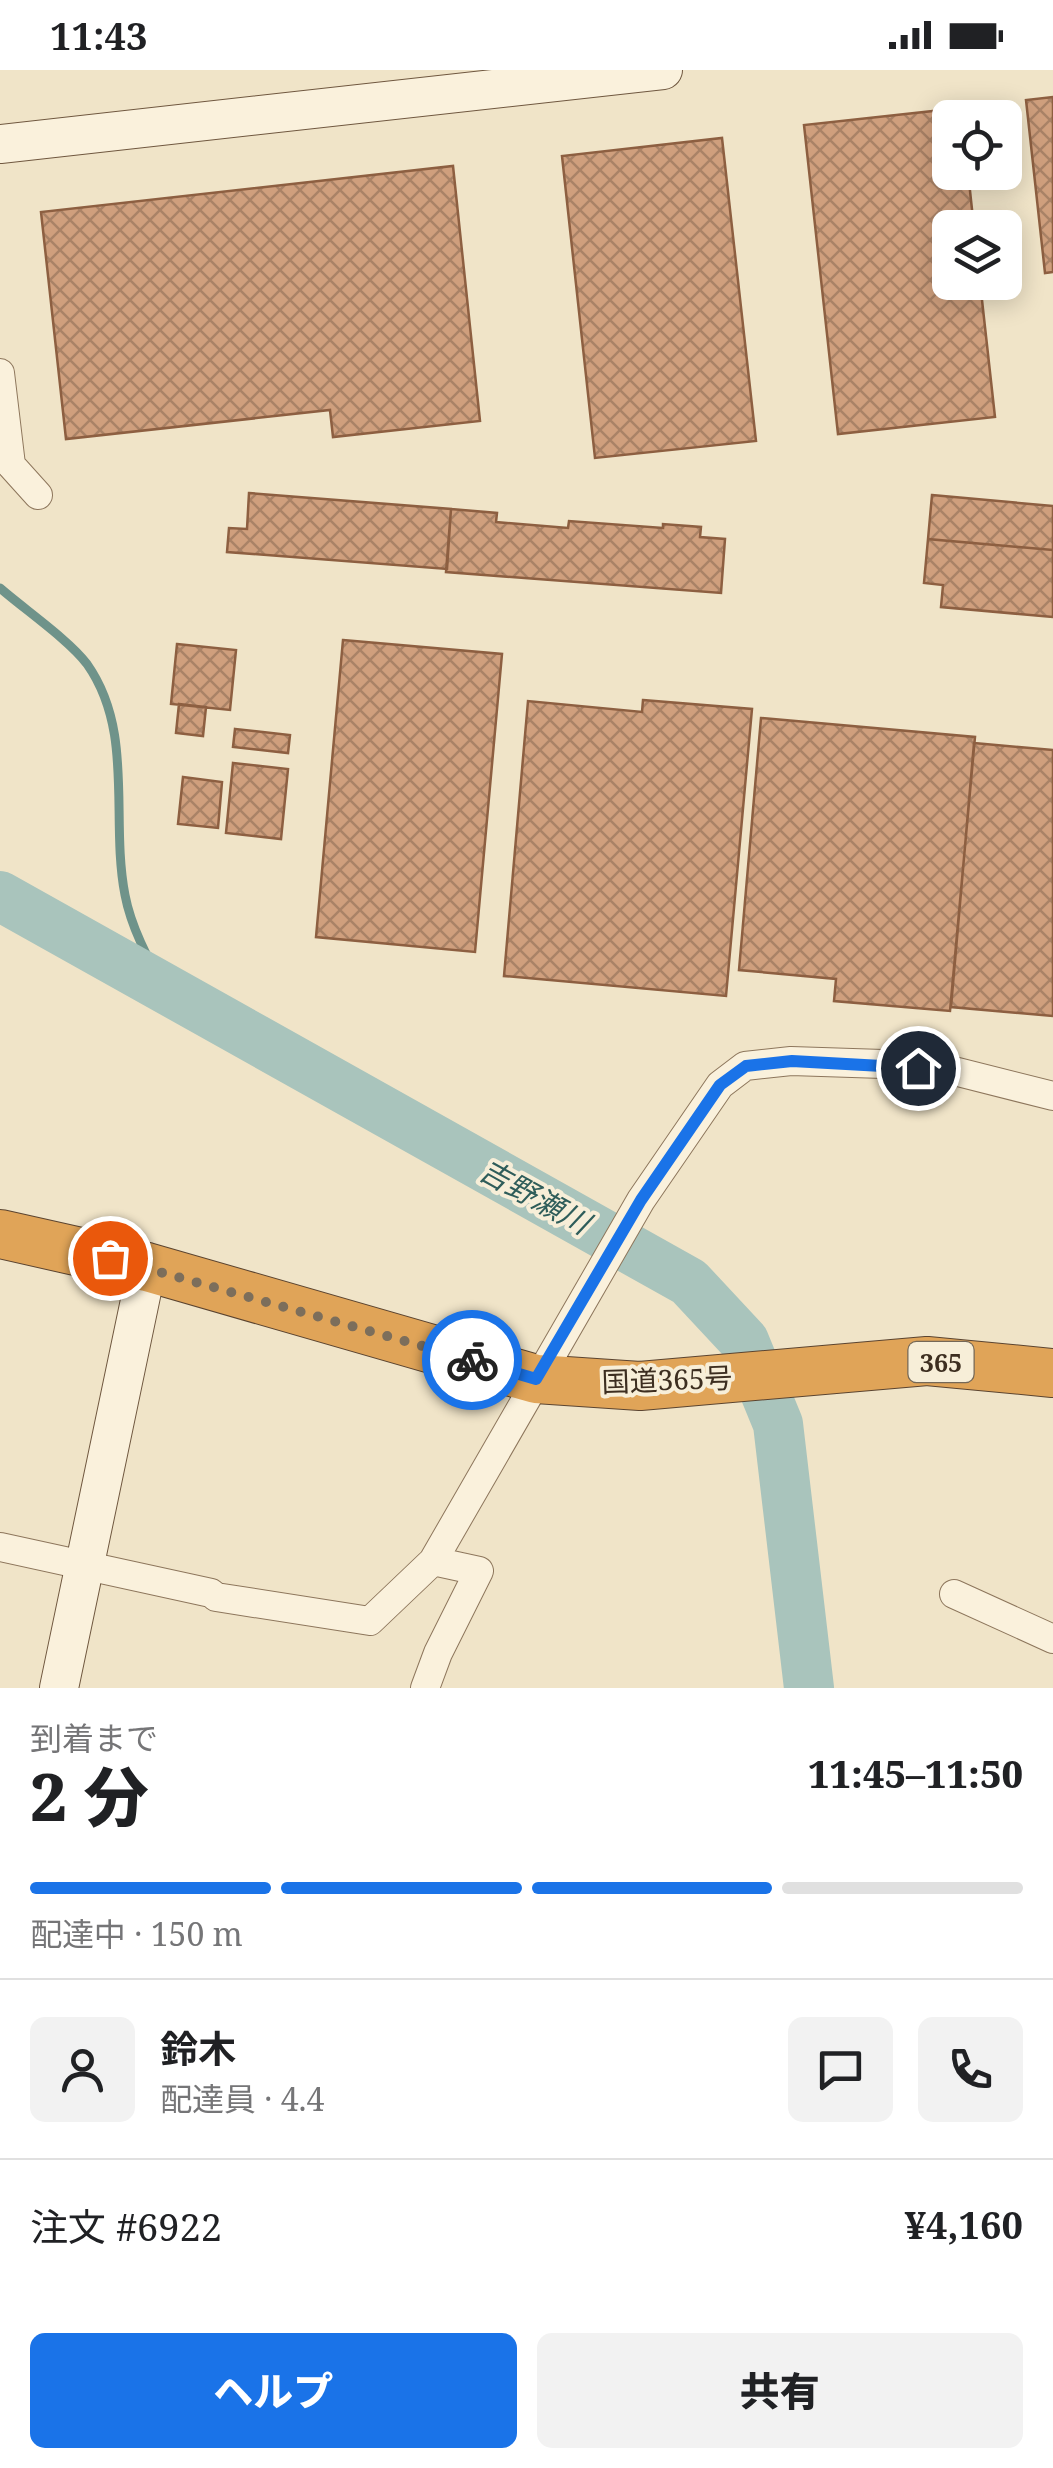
<!DOCTYPE html>
<html lang="ja">
<meta charset="utf-8">
<style>
body{margin:0;font-family:"Noto Serif","Noto Sans JP",serif;background:#f2f2f2;color:#202124;height:100vh;display:flex;flex-direction:column;font-size:38px;white-space:nowrap}
*{box-sizing:border-box;margin:0}
p{font-size:32px;color:#757577}
.icon{flex:none;width:55px;height:55px;fill:none;stroke:currentColor;stroke-width:2;stroke-linecap:round;stroke-linejoin:round}
.map{position:relative;height:1618px;overflow:hidden}
.side{display:flex;flex-direction:column;background:#fff;flex:1}
.side>*{flex:none}
.tools{position:absolute;left:932px;top:30px;display:grid;gap:20px}
.tools a{display:grid;place-items:center;width:90px;height:90px;border-radius:15px;background:#fff;box-shadow:0 5px 25px #0003;font-size:50px}
.pin{position:absolute;display:grid;place-items:center;width:85px;height:85px;color:#fff;margin:-42px;border:5px solid #fff;border-radius:50%;box-shadow:0 2px 10px #0007}
.courier{position:absolute;display:grid;place-items:center;width:100px;height:100px;margin:-50px;border:8px solid #1a73e8;border-radius:50%;background:#fff;color:#222;box-shadow:0 2px 12px #0007}
.headline em{font-style:normal;font-weight:800}
.headline div{display:flex;flex-direction:column-reverse}
.headline{display:flex;align-items:center;justify-content:space-between;height:170px;padding:0 30px}
h1{font-size:65px;font-weight:800;line-height:75px}
.bar{display:grid;grid-template-columns:repeat(4,1fr);gap:15px 10px;align-content:center;height:120px;padding:0 30px}
.bar i{height:12px;border-radius:8px;background:#e0e0e0}
.bar .selected{background:#1a73e8}
.bar p{grid-column:span 4}
.line{display:flex;align-items:center;gap:25px;padding:0 30px;border-top:2px solid #e0e0e0}
.line div{flex:1}
.round{display:grid;place-items:center;flex:none;width:105px;height:105px;border-radius:15px;background:#f2f2f2}
.cta{display:flex;gap:20px;margin-top:auto;padding:20px 30px}
.cta a{flex:1;height:115px;border-radius:15px;background:#1a73e8;color:#fff;font-size:40px;font-weight:800;line-height:115px;text-align:center}
.cta a+a{background:#f2f2f2;color:#202124}
.status{display:flex;justify-content:space-between;align-items:center;height:70px;padding:0 50px;background:#fff;direction:ltr}
.status svg{height:28px;fill:currentColor}
.map>svg:first-child{display:block}
.lines{fill:none;stroke-linecap:round;stroke-linejoin:round}
.stream{stroke:#6f938a;stroke-width:9}
.river{stroke:#a9c4bc;stroke-width:50}
.building{fill:url(#building-cross-hatch);stroke:#8d5f41;stroke-width:2.5}
.street-casing{stroke:#8d765c;stroke-width:30}
.secondary-casing{stroke:#6f573f;stroke-width:40}
.highway-casing{stroke:#5b4430;stroke-width:50}
.street{stroke:#faf1dc;stroke-width:28}
.secondary{stroke:#faf1dc;stroke-width:38}
.highway{stroke:#e0a458;stroke-width:48}
.done{stroke:#7c6e5b;stroke-width:10;stroke-dasharray:0 18}
.route{stroke:#1a73e8;stroke-width:12}
.labels{text-anchor:middle;dominant-baseline:central;stroke-width:8;stroke-linejoin:round;paint-order:stroke}
.shield{fill:#f7eed8;stroke:#756857;stroke-width:2.5}
.shield-label{font-size:25px;font-weight:bold;fill:#3d2e20}
.street-label{font-size:28px;fill:#3d2e20;stroke:#f7eed8}
.water-label{font-size:30px;font-style:italic;fill:#2f5d5a;stroke:#f7eed8}
</style>
<div class="status"><b>11:43</b><svg viewBox="0 0 49 12"><path d="M0 12V9h3v3zM5 12V6h3v6zM10 12V3h3v9zM15 12V0h3v12zM26 1h20v11H26zM47 4h2v5h-2z"/></svg></div>
<div class="map">
<svg width="1053" height="1618" viewBox="0 0 1053 1618">
<defs>
<pattern id="building-cross-hatch" width="8" height="8" patternUnits="userSpaceOnUse" patternTransform="scale(2.5)"><rect width="8" height="8" fill="#cf9f7d"/><path d="M0 0l8 8M0 8l8-8" fill="none" stroke="#a98266"/></pattern>
</defs>
<rect width="100%" height="100%" fill="#f0e4c8"/>
<g class="lines">
<path class="stream" d="M 0,518 C 24,539 69,570 87,594 C 135,662 110,748 125,825 C 131,857 148,889 164,917"/>
<path class="river" d="M 0,826 L 689,1212 L 744,1271 L 778,1354 L 809,1618"/>
</g>
<path class="building" d="M 1053,27 L 1053,202 L 1045,203 L 1026,30 Z
M 961,38 L 962,48 L 950,48 L 950,102 L 968,102 L 974,158 L 950,158 L 950,212 L 980,212 L 995,347 L 838,364 L 804,55 Z
M 722,68 L 756,371 L 595,388 L 562,86 Z
M 453,96 L 480,351 L 333,367 L 330,340 L 66,369 L 41,142 Z
M 249,423 L 451,439 L 447,499 L 227,482 L 229,458 L 247,459 Z
M 932,425 L 1053,436 L 1053,480 L 928,469 Z
M 451,439 L 497,443 L 496,452 L 568,458 L 569,451 L 663,458 L 663,454 L 701,457 L 700,467 L 725,469 L 721,523 L 446,502 Z
M 928,469 L 1053,480 L 1053,547 L 941,537 L 943,515 L 924,513 Z
M 343,570 L 502,584 L 475,882 L 316,867 Z
M 177,574 L 236,580 L 230,640 L 171,634 Z
M 643,630 L 752,639 L 726,926 L 504,906 L 528,631 L 642,642 Z
M 179,634 L 206,637 L 203,666 L 176,663 Z
M 761,648 L 975,667 L 950,941 L 834,931 L 836,909 L 739,900 Z
M 235,659 L 290,665 L 288,683 L 233,677 Z
M 974,673 L 1053,680 L 1053,946 L 951,937 Z
M 233,693 L 288,699 L 281,769 L 226,763 Z
M 183,707 L 222,712 L 218,758 L 178,754 Z"/>
<g class="lines">
<g class="street-casing">
<path id="street" d="M 0,303 L 11,395 L 38,425
M 0,1477 L 211,1523 L 216,1527 L 370,1551 L 433,1491 L 641,1130 L 720,1015 L 745,996 L 791,991 L 883,994 L 954,1001 L 1053,1026
M 954,1524 L 1053,1569
M 425,1618 L 438,1583 L 479,1501 L 433,1491"/>
</g>
<g class="secondary-casing">
<path id="secondary" d="M 0,74 L 663,0
M 59,1618 L 147,1197"/>
</g>
<g class="highway-casing">
<path id="highway" d="M 0,1164 L 147,1197 L 536,1309 L 640,1316 L 927,1291 L 1053,1303"/>
</g>
<use href="#street" class="street"/>
<use href="#secondary" class="secondary"/>
<use href="#highway" class="highway"/>
</g>
<g class="lines">
<path class="done" d="M 110,1188 L 472,1290"/>
<path class="route" d="M 472,1290 L 536,1309 L 641,1130 L 720,1015 L 746,996 L 792,991 L 918,998"/>
</g>
<g class="labels">
<rect class="shield" x="908.5" y="1272" width="65" height="40" rx="8"/>
<g class="shield-label">
<text x="941" y="1292">365</text>
</g>
<g class="street-label">
<text transform="translate(667 1309) rotate(-2)">国道365号</text>
</g>
<g class="water-label">
<text transform="translate(535 1126) rotate(29)">吉野瀬川</text>
</g>
</g>
</svg>
<div class="tools">
<a><svg class="icon" aria-label="locate" viewBox="0 0 24 24"><circle cx="12" cy="12" r="6"/><path d="M12 2v4M12 18v4M2 12h4M18 12h4"/></svg></a>
<a><svg class="icon" aria-label="layers" viewBox="0 0 24 24"><path d="M12 4l9 5-9 5-9-5zM3 14l9 5 9-5"/></svg></a>
</div>
<div class="pin" style="left:110px;top:1188px;background:#ea580c"><svg class="icon" aria-label="bag" viewBox="0 0 24 24"><path d="M5 8h14l-1 12H6zM9 8a3 3 0 0 1 6 0"/></svg></div>
<div class="pin" style="left:918px;top:998px;background:#1f2937"><svg class="icon" aria-label="home" viewBox="0 0 24 24"><path d="M3 11l9-7 9 7M6 9v11h12V9"/></svg></div>
<div class="courier" style="left:472px;top:1290px"><svg class="icon" aria-label="bike" viewBox="0 0 24 24"><circle cx="6" cy="16" r="4"/><circle cx="18" cy="16" r="4"/><path d="M6 16l4-8h5l3 8M10 8l3 8H6M13 5h3"/></svg></div>
</div>
<section class="side">
<div class="headline"><div><h1>2 分</h1><p>到着まで</p></div><em>11:45–11:50</em></div>
<div class="bar"><i class="selected"></i><i class="selected"></i><i class="selected"></i><i></i><p>配達中 · 150 m</p></div>
<div class="line" style="height:180px"><a class="round"><svg class="icon" aria-label="person" viewBox="0 0 24 24"><circle cx="12" cy="8" r="4"/><path d="M4 21q1-7 8-7t8 7"/></svg></a><div><b>鈴木</b><p>配達員 · 4.4</p></div><a class="round"><svg class="icon" aria-label="chat" viewBox="0 0 24 24"><path d="M4 5h16v11H9l-5 4z"/></svg></a><a class="round"><svg class="icon" aria-label="phone" viewBox="0 0 24 24"><path d="M5 4h4l2 5-3 2q2 4 5 5l2-3 5 2v4C11 20 4 13 5 4z"/></svg></a></div>
<div class="line" style="height:130px"><div>注文 #6922</div><b>¥4,160</b></div>
<div class="cta"><a>ヘルプ</a><a>共有</a></div>
</section>
